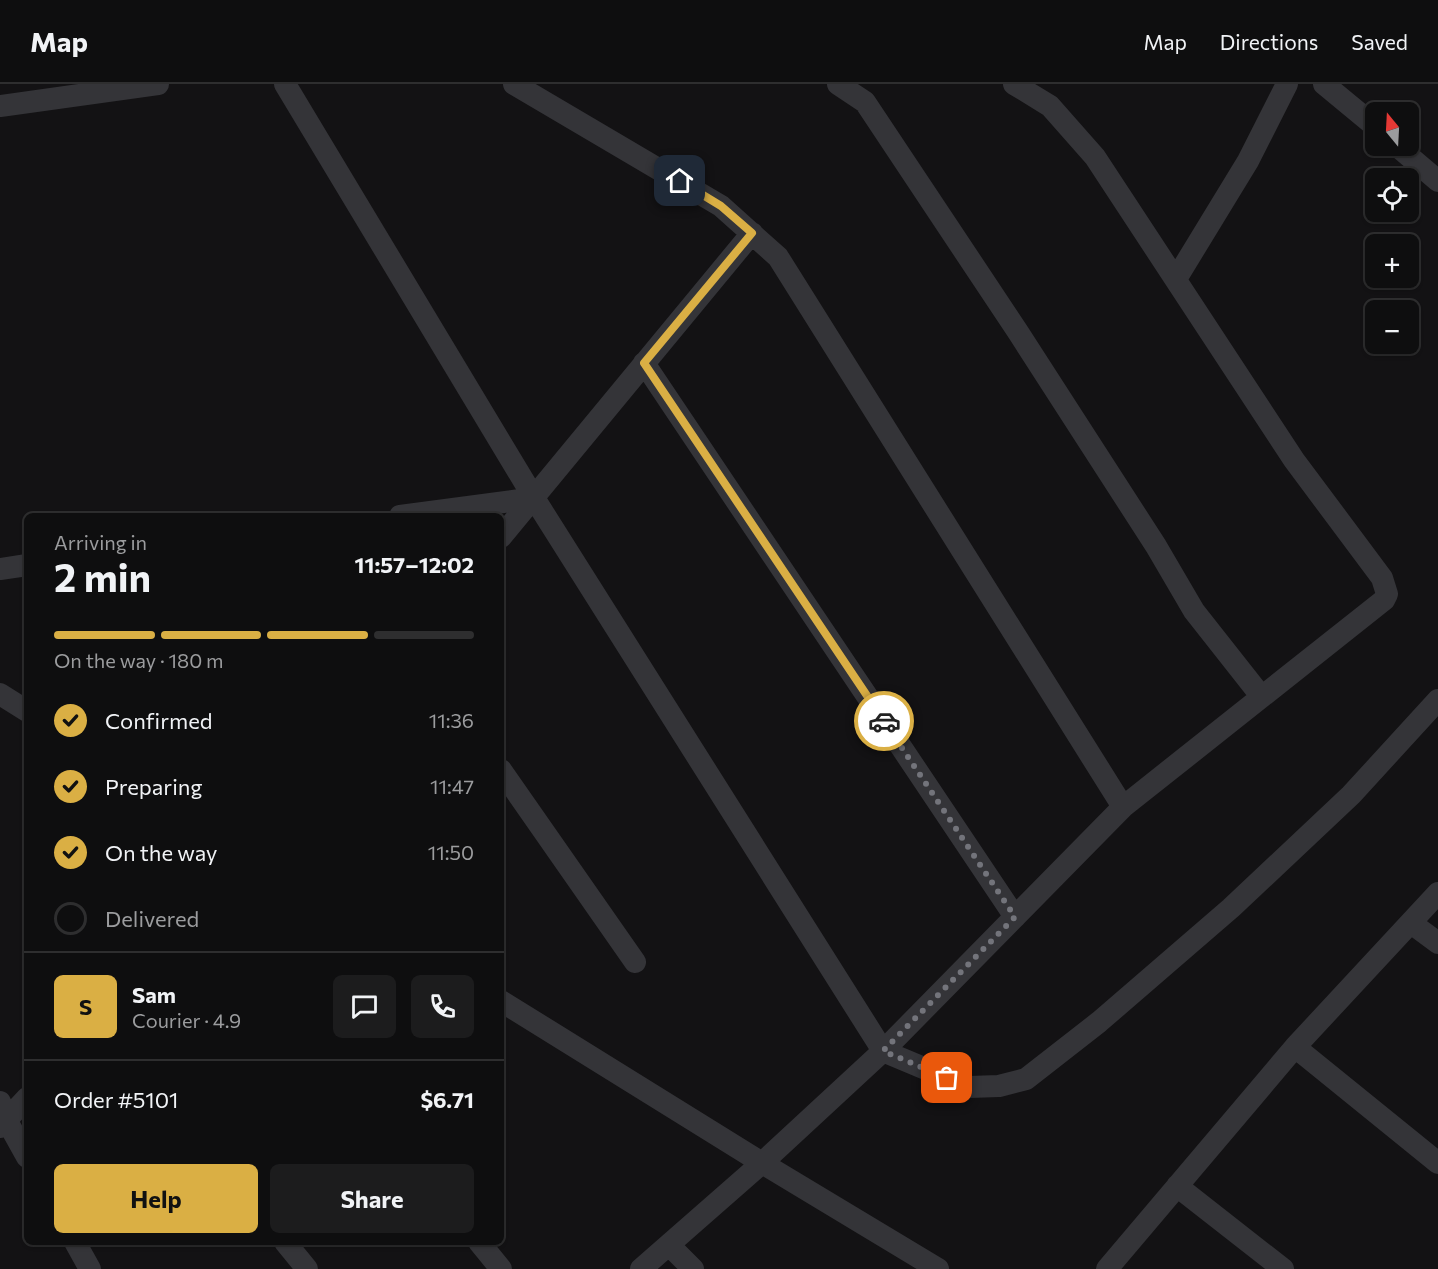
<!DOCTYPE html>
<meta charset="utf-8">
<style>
body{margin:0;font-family:Commissioner,sans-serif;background:#1c1c1d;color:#f1f3f6;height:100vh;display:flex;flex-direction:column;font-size:22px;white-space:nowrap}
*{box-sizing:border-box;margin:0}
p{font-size:20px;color:#9b9c9e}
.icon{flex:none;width:33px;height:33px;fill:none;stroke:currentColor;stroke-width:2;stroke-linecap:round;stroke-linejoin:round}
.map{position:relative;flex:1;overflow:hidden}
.sheet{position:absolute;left:24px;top:429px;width:480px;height:732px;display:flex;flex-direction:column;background:#0e0e0f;border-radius:9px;box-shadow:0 2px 4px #0004,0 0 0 2px #2e2e2f}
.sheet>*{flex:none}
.needle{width:39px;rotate:342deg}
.fabs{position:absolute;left:1365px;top:18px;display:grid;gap:12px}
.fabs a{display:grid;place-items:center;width:54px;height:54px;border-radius:9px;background:#0e0e0f;box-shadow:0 2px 4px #0004,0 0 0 2px #2e2e2f;font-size:30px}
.pin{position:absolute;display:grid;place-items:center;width:51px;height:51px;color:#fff;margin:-26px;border-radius:12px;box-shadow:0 3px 9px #0006}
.courier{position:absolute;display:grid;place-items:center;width:60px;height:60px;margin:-30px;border:4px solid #daaf44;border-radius:50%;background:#fff;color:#222;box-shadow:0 2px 8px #0007}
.headline em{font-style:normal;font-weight:700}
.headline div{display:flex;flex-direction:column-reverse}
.headline{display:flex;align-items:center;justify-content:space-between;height:102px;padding:0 30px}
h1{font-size:39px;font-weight:700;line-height:45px}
.bar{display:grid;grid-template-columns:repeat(4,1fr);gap:9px 6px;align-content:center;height:72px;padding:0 30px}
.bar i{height:8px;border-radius:4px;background:#2e2e2f}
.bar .active{background:#daaf44}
.bar p{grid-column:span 4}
.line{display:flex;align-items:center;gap:15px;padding:0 30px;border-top:2px solid #2e2e2f}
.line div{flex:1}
.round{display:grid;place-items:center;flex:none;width:63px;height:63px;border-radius:9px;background:#1c1c1d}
ol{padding:0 30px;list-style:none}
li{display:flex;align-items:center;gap:18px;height:66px}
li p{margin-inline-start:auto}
li .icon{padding:6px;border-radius:50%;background:#daaf44;color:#111;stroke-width:4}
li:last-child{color:#9b9c9e}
li i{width:33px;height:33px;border:3px solid #2e2e2f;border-radius:50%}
.button{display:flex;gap:12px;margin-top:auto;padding:12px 30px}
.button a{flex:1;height:69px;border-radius:9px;background:#daaf44;color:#111;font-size:24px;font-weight:700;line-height:69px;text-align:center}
.button a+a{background:#1c1c1d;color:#f1f3f6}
header{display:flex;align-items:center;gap:36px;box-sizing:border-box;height:84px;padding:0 30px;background:#0e0e0f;border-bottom:2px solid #2e2e2f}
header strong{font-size:28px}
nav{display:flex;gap:33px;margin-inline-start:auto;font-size:21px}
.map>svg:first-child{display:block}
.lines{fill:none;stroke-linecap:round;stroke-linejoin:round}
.street{stroke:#343438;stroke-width:22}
.done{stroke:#73747b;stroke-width:6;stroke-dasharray:0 10.8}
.route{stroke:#daaf44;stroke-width:8}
</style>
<header>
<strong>Map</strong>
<nav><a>Map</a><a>Directions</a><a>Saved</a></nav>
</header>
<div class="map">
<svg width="1438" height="1185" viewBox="0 0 1438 1185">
<rect width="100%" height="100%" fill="#131214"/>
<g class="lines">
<path class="street" d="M 285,0 L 534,414 L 883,967 L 969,1003 L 999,1002 L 1026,995 L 1099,938 L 1231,824 L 1351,711 L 1438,616
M 514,0 L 721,122 L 778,173 L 1123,723
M 838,0 L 865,18 L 1018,248 L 1156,462 L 1194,527 L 1261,612
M 1324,0 L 1376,43
M 0,22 L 158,0
M 1397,62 L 1438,97
M 1176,195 L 1248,77 L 1287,0
M 644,279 L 1015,833
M 400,432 L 534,414
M 501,453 L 752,149
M 0,485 L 27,481
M 0,610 L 27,627
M 501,686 L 635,878
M 1411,839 L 1438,859
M 501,917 L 762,1079 L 938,1185
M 1295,963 L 1438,1079
M 0,1018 L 7,1037 L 27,1073
M 0,1043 L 27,1014
M 1177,1102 L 1283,1185
M 75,1158 L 90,1185
M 285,1158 L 307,1185
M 479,1158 L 501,1185
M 669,1161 L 693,1185
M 641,1185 L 762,1079 L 883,967 L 1123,723 L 1384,516 L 1387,510 L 1382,494 L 1294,376 L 1095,73 L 1050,22 L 1014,0
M 1107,1185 L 1295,963 L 1438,809"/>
</g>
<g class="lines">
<path class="done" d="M 884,637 L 1015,833 L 883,967 L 947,994"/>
<path class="route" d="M 680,97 L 721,122 L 752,149 L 644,279 L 884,637"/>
</g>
</svg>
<div class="fabs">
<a><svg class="needle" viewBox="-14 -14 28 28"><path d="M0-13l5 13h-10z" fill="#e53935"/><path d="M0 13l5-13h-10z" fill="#9b9c9e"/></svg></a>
<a><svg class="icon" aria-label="locate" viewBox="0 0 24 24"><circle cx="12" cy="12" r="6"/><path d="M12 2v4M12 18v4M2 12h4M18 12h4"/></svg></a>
<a>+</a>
<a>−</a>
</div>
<div class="pin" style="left:947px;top:994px;background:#ea580c"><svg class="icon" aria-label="bag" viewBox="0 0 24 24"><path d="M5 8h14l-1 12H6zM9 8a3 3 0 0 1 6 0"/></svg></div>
<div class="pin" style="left:680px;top:97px;background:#1f2937"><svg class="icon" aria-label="home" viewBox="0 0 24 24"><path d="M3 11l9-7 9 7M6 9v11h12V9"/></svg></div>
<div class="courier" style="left:884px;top:637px"><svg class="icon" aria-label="car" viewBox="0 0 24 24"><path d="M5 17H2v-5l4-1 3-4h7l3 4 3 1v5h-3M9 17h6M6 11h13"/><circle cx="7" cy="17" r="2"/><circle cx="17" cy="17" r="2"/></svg></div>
<section class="sheet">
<div class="headline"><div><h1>2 min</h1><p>Arriving in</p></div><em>11:57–12:02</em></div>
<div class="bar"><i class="active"></i><i class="active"></i><i class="active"></i><i></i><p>On the way · 180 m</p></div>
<ol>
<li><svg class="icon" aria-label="check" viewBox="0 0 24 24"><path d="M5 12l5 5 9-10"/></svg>Confirmed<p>11:36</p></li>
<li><svg class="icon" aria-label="check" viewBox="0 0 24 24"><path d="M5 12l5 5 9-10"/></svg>Preparing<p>11:47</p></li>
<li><svg class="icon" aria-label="check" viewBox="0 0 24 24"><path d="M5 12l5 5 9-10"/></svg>On the way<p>11:50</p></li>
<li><i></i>Delivered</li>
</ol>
<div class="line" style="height:108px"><b class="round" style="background:#daaf44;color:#111">S</b><div><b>Sam</b><p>Courier · 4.9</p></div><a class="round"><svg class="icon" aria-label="chat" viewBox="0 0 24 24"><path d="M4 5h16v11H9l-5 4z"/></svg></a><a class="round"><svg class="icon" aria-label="phone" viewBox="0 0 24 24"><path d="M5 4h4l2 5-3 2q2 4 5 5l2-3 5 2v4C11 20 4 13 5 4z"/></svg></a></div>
<div class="line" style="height:78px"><div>Order #5101</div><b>$6.71</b></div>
<div class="button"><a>Help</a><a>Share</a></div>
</section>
</div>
